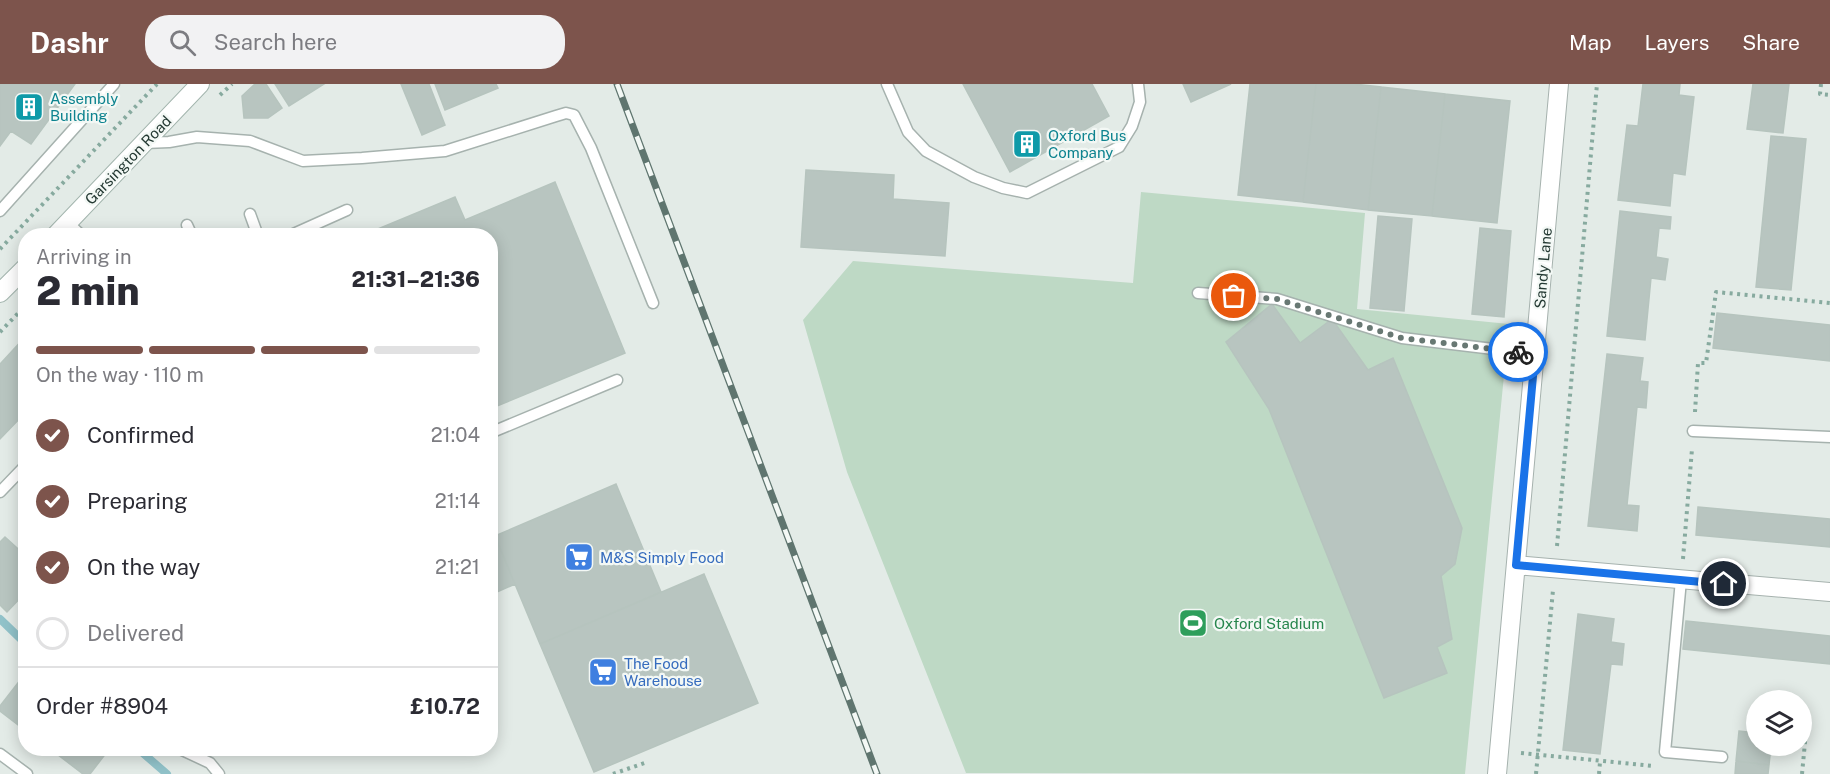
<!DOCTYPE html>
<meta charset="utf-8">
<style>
body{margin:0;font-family:"Public Sans",sans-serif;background:#f2f2f3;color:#2b2b33;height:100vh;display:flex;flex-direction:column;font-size:22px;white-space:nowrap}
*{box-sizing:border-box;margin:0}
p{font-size:20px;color:#7c7c81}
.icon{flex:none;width:33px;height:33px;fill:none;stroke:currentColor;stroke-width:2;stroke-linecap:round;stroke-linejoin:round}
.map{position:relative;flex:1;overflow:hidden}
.panel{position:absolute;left:18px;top:144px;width:480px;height:528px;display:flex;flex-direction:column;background:#fff;border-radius:24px;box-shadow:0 3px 15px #0003}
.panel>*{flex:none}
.controls{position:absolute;left:1746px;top:606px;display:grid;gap:12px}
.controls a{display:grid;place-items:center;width:66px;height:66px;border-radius:50%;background:#fff;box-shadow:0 3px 15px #0003;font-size:30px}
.pin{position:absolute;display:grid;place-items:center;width:51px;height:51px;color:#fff;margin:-26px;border:3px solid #fff;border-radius:50%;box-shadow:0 2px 6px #0007}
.courier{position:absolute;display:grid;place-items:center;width:60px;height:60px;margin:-30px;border:4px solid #1a73e8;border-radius:50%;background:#fff;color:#222;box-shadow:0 2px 8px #0007}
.headline em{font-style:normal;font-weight:800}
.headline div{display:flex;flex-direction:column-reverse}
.headline{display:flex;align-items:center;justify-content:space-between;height:102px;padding:0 18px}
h1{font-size:39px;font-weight:800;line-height:45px}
.bar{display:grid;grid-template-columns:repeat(4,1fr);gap:9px 6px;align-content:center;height:72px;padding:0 18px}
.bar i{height:8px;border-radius:4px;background:#e1e1e2}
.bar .active{background:#7d544c}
.bar p{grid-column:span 4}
.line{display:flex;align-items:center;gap:15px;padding:0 18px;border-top:2px solid #e1e1e2}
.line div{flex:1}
ol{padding:0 18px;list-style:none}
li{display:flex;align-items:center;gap:18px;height:66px}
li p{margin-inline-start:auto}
li .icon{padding:6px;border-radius:50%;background:#7d544c;color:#fff;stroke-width:4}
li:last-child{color:#7c7c81}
li i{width:33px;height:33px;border:3px solid #e1e1e2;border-radius:50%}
header{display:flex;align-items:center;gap:36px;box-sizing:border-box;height:84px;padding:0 30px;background:#7d544c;color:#fff}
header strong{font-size:28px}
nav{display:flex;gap:33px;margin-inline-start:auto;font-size:21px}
.search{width:420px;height:54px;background:#f2f2f3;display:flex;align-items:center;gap:15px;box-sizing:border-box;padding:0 21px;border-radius:24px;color:#7c7c81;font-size:22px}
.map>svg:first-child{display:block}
.green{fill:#bed9c5}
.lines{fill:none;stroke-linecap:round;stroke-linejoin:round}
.stream{stroke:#91c2c9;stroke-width:8}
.building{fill:#b8c5c0;stroke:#b6c4be;stroke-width:1.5}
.service-casing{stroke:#a6b2ae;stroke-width:13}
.minor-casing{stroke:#a6b2ae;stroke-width:20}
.secondary-casing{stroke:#a3b5ae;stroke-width:20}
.path{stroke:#87aa9f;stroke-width:4;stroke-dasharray:3 4.5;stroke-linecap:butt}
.service{stroke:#fff;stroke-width:10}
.minor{stroke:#fff;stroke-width:18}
.secondary{stroke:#fff;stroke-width:18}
.rail-casing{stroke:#5f756f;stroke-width:7}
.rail{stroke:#f3f8f5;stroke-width:4.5;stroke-dasharray:14;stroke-linecap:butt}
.done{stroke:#687873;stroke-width:6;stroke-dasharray:0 10.8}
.route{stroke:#1a73e8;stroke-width:8}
.labels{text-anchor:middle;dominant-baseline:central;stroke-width:4.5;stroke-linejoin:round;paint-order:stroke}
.culture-label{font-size:15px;fill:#0d838f;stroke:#f3f8f5;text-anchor:start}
.street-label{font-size:15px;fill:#253a34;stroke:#f3f8f5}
.shop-label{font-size:15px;fill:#366cbe;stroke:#f3f8f5;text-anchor:start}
.leisure-label{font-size:15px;fill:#27864d;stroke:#f3f8f5;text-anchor:start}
</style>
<header>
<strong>Dashr</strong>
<div class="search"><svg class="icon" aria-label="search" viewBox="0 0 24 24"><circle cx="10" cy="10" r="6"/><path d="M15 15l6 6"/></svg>Search here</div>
<nav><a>Map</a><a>Layers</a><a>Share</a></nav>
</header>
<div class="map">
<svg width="1830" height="690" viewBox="0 0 1830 690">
<rect width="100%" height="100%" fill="#e3ebe7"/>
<path class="green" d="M 1141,108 L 1365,129 L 1357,225 L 1509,240 L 1465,690 L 966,689 L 847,388 L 803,236 L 853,177 L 1133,199 Z"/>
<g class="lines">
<path class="stream" d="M 0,535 L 26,560
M 137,664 L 167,690"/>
</g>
<path class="building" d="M 0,0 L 75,0 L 31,60 L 11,47 L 0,62 Z
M 255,0 L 266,0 L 282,24 L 268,34 L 244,34 L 242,12 Z
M 275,0 L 324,0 L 289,22 Z
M 401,0 L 429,0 L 445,41 L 422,51 Z
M 435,0 L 496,0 L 498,4 L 445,26 Z
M 963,0 L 1092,0 L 1109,32 L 1010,88 Z
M 1183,0 L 1231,0 L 1191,18 Z
M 1250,0 L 1316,0 L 1303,118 L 1238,111 Z
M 1316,0 L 1354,0 L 1381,3 L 1368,126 L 1303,118 Z
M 1643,0 L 1680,0 L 1679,11 L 1694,13 L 1685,91 L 1673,89 L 1670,122 L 1618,116 L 1627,41 L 1638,42 Z
M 1753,0 L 1789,0 L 1783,49 L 1747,45 Z
M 1381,3 L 1445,10 L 1432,132 L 1368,126 Z
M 1445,10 L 1510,17 L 1497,139 L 1432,132 Z
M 1771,52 L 1806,55 L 1791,206 L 1756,203 Z
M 806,86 L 894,91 L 893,115 L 949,119 L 945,172 L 801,163 Z
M 555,98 L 625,269 L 490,325 L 490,152 L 361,152 L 455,113 L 465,136 Z
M 1620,127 L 1671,133 L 1670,145 L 1659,144 L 1656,173 L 1668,175 L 1665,196 L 1651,194 L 1645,256 L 1607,252 Z
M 1378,132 L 1412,135 L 1404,227 L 1370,224 Z
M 1480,144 L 1511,147 L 1504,233 L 1472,230 Z
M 1272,220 L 1300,259 L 1332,235 L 1368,286 L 1393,274 L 1462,444 L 1455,480 L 1441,492 L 1452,555 L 1437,563 L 1447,589 L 1384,614 L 1269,325 L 1226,258 Z
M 1717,229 L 1830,241 L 1830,277 L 1713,264 Z
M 26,252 L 26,328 L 0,355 L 0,280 Z
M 1607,270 L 1643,274 L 1640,297 L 1648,298 L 1646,324 L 1637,323 L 1627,421 L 1639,422 L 1637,447 L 1588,442 Z
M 616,400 L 661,508 L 540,560 L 495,452 Z
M 1698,423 L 1830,435 L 1830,463 L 1696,451 Z
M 490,441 L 515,500 L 490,511 Z
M 5,453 L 26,472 L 26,508 L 7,528 L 0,521 L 0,458 Z
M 704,490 L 758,619 L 594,688 L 540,560 Z
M 1578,530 L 1614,535 L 1611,558 L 1624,560 L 1622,581 L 1611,580 L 1600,670 L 1563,666 Z
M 1686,537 L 1830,552 L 1830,580 L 1683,565 Z
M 21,595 L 26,598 L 26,647 L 0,627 L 0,622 Z
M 1739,647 L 1756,649 L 1756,662 L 1771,662 L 1769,681 L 1736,677 Z
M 49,664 L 110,664 L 90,690 L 83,690 Z
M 1736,677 L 1769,681 L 1768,690 L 1735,690 Z"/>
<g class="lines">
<g class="service-casing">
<path id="service" d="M 887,0 L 908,48 L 926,67 L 974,93 L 1003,104 L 1027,109 L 1119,63 L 1132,42 L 1140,18 L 1138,0
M 145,59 L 169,58 L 197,53 L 250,57 L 303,77 L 362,74 L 445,67 L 556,32 L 566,29 L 574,31 L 591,64 L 653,219
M 0,127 L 114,0
M 250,130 L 258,152
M 68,139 L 82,152
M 187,141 L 192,152
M 289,152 L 347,126
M 1198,209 L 1277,215 L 1402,254 L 1535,270
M 1693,347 L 1830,353
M 490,349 L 617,296
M 0,408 L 26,381
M 1681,496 L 1665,668 L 1722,673
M 178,664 L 210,679 L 219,690
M 0,670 L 27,690"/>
</g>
<g class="minor-casing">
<path id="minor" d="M 1516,481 L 1830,508
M 1497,690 L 1559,0"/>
</g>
<g class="secondary-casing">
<path id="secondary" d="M 55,152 L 200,0
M 0,209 L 26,183"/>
</g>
<path class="path" d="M 1821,0 L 1820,10 L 1830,11
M 220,11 L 232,0
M 0,165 L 157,0
M 0,248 L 26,221
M 1695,328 L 1698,279 L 1706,279 L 1716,208 L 1830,219
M 1557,462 L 1597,0
M 1683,475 L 1692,365
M 1521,669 L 1654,682
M 613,690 L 647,678
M 1536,690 L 1553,506
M 1599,690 L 1600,678
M 1802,690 L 1806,648"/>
<use href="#service" class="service"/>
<use href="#minor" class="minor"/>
<use href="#secondary" class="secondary"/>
<g class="rail-casing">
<path id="rail" d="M 617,0 L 877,690"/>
</g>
<use href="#rail" class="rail"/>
</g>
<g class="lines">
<path class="done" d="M 1234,212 L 1277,215 L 1402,254 L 1518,268"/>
<path class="route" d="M 1518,268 L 1535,270 L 1516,481 L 1724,500"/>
</g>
<defs>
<g id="building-square" transform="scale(1.5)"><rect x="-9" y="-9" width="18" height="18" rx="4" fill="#0f9aa8" stroke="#f3f8f5"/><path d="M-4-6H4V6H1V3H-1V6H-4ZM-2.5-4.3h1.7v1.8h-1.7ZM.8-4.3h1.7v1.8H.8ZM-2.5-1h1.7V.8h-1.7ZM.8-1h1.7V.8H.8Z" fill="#fff"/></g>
<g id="supermarket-square" transform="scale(1.5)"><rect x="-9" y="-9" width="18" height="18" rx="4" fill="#3f7fe0" stroke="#f3f8f5"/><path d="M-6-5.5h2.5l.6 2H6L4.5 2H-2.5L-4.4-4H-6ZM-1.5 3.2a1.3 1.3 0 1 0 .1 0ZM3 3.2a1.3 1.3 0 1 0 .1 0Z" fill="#fff"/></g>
<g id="stadium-square" transform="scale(1.5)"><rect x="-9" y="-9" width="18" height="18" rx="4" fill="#2e9e5b" stroke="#f3f8f5"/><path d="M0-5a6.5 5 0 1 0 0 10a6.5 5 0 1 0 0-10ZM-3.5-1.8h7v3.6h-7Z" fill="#fff"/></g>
</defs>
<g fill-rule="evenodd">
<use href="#building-square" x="29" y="23"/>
<use href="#building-square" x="1027" y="60"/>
<use href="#supermarket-square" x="579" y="473"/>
<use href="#stadium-square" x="1193" y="539"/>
<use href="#supermarket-square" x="603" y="588"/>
</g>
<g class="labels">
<g class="culture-label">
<text x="50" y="14">Assembly<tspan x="50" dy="17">Building</tspan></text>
<text x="1048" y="51">Oxford Bus<tspan x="1048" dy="17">Company</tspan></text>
</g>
<g class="street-label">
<text transform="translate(128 76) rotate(-46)">Garsington Road</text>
<text transform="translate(1543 184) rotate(-85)">Sandy Lane</text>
</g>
<g class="shop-label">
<text x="600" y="473">M&amp;S Simply Food</text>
<text x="624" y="579">The Food<tspan x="624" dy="17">Warehouse</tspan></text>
</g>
<g class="leisure-label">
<text x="1214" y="539">Oxford Stadium</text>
</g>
</g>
</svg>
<div class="controls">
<a><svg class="icon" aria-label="layers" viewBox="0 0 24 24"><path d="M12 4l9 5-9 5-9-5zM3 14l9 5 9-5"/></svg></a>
</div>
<div class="pin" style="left:1234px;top:212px;background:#ea580c"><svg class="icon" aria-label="bag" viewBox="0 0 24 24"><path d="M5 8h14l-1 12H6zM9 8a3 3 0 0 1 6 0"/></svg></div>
<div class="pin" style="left:1724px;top:500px;background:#1f2937"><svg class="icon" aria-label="home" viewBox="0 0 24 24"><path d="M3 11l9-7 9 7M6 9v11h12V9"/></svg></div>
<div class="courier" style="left:1518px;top:268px"><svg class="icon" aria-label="bike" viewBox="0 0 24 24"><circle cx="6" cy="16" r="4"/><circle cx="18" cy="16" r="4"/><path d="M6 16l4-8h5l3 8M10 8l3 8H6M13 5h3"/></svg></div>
<section class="panel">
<div class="headline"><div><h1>2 min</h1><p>Arriving in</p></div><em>21:31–21:36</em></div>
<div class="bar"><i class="active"></i><i class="active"></i><i class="active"></i><i></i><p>On the way · 110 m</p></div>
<ol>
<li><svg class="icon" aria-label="check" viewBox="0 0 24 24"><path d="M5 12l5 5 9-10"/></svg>Confirmed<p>21:04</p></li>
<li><svg class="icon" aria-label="check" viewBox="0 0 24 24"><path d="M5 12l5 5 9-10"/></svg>Preparing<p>21:14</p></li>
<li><svg class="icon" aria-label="check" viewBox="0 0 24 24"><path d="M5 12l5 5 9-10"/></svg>On the way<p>21:21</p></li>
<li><i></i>Delivered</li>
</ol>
<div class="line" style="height:78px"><div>Order #8904</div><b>£10.72</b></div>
</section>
</div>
